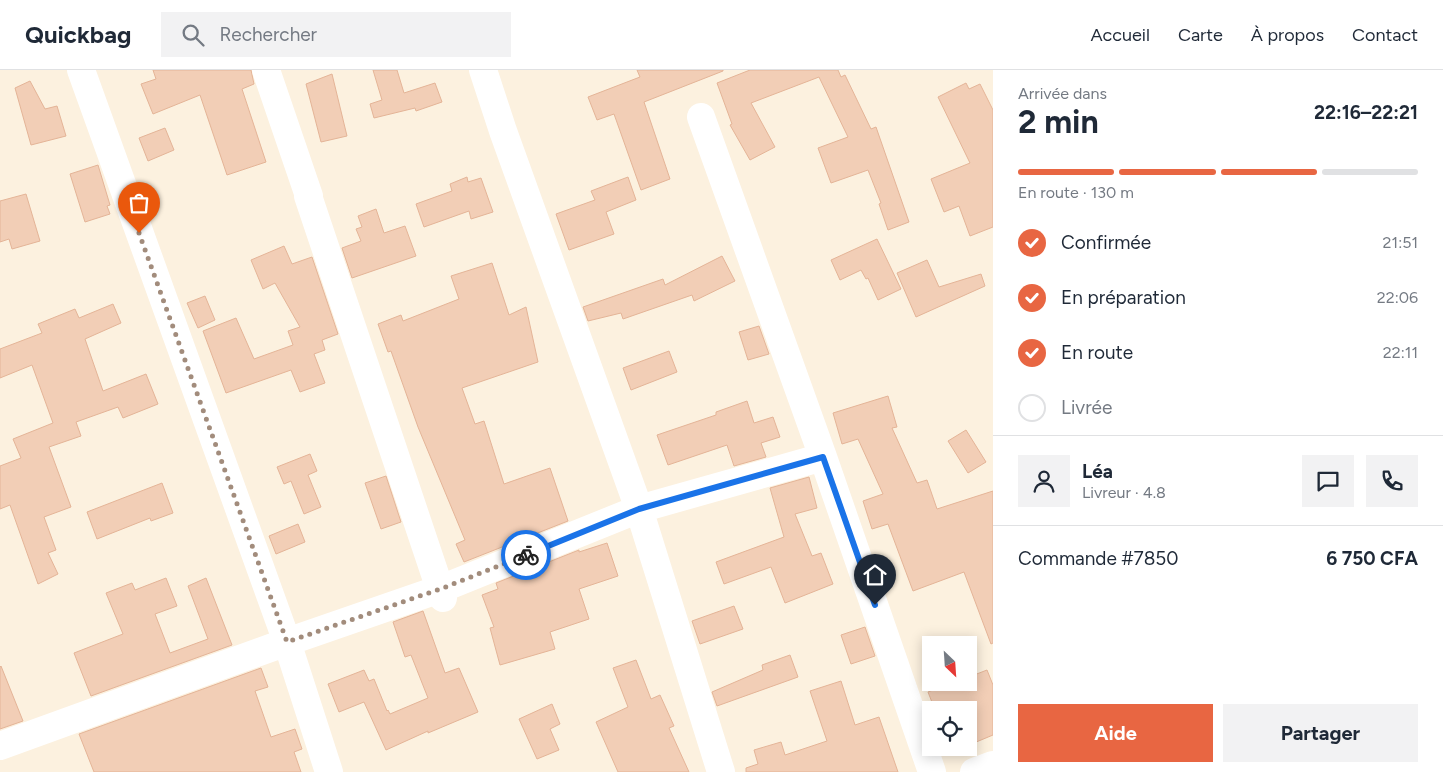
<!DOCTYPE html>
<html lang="fr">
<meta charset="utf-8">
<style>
body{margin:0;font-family:Figtree,sans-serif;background:#f2f2f3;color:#1f2937;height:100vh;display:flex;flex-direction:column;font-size:19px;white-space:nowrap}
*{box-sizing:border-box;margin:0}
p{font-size:16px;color:#747a83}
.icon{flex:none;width:28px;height:28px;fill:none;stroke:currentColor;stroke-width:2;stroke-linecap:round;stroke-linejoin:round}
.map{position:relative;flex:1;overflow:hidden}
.sheet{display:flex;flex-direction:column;background:#fff;width:450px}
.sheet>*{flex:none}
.needle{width:32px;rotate:155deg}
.fabs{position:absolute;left:922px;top:566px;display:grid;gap:10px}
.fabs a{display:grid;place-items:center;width:55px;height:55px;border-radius:0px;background:#fff;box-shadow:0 2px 12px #0003;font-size:25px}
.pin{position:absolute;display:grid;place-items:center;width:42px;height:42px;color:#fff;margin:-51px -21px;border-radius:50% 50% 50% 0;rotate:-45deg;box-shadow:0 0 5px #0007}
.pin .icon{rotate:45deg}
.courier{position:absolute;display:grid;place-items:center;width:50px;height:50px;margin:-25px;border:4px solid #1a73e8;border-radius:50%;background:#fff;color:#222;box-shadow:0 1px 6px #0007}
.summary em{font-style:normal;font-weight:700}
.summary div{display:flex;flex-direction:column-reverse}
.summary{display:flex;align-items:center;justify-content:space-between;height:85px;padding:0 25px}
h1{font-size:32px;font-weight:700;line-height:38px}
.bar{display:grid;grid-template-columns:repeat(4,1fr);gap:8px 5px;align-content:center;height:60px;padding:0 25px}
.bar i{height:6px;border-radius:4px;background:#e0e1e3}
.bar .selected{background:#e86642}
.bar p{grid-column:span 4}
.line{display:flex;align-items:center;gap:12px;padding:0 25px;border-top:1px solid #e0e1e3}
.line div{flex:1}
.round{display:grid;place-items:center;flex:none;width:52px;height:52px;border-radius:0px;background:#f2f2f3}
ol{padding:0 25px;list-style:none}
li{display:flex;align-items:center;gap:15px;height:55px}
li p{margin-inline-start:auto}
li .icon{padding:5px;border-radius:50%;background:#e86642;color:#fff;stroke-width:4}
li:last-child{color:#747a83}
li i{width:28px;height:28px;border:2px solid #e0e1e3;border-radius:50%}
.action{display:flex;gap:10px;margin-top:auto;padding:10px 25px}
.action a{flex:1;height:58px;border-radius:0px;background:#e86642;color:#fff;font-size:20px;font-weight:700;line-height:58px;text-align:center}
.action a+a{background:#f2f2f3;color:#1f2937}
header{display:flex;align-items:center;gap:30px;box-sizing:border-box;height:70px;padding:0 25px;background:#fff;border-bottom:1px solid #e0e1e3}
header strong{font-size:24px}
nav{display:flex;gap:28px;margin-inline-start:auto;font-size:18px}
.search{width:350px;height:45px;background:#f2f2f3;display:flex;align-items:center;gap:12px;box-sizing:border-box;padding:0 18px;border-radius:0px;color:#747a83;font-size:19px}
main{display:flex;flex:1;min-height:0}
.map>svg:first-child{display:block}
.building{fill:#f2ceb6;stroke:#e4b497}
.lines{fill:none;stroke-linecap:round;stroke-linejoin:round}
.minor{stroke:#fff;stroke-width:28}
.done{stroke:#a28c7c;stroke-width:5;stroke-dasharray:0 9}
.route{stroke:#1a73e8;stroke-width:6}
</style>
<header>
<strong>Quickbag</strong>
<div class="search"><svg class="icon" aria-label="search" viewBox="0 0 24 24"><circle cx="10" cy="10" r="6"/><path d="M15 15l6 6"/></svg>Rechercher</div>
<nav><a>Accueil</a><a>Carte</a><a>À propos</a><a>Contact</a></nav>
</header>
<main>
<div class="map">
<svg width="993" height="702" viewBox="0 0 993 702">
<rect width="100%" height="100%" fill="#fcf1df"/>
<path class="building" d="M 153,0 L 251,0 L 254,14 L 242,19 L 266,92 L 227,105 L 200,25 L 153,44 L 141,14 L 156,9 Z
M 373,0 L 397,0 L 404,23 L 435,13 L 442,32 L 416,41 L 415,38 L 374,48 L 370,34 L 382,30 Z
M 637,0 L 723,0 L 723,1 L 644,32 L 670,109 L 641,120 L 614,44 L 597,50 L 588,27 L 640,7 Z
M 750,0 L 838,0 L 841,7 L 845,5 L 871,59 L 876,57 L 909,152 L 888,160 L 879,134 L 881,133 L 868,100 L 831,113 L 818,78 L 848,67 L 819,7 L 751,33 L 775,77 L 750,90 L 730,55 L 732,54 L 717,13 Z
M 332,4 L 347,66 L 321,72 L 306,14 Z
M 30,11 L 45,39 L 57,36 L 66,66 L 31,75 L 15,18 Z
M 966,13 L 969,19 L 980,14 L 993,40 L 993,157 L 970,166 L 959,136 L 944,142 L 931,109 L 970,93 L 938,27 Z
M 165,58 L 174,80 L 148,91 L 139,68 Z
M 98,95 L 110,135 L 107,136 L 110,144 L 85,152 L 70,104 Z
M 467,107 L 468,112 L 481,108 L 493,142 L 471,149 L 469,141 L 424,157 L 416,134 L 452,121 L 450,114 Z
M 628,107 L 636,130 L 606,142 L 614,164 L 569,180 L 556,144 L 595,130 L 591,121 Z
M 26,124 L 40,171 L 12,179 L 9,169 L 0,172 L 0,131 Z
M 376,139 L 384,163 L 405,156 L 416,186 L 352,208 L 342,178 L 361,171 L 356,159 L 362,157 L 358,146 Z
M 877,169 L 901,219 L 878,230 L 868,208 L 866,209 L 861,200 L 840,210 L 831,190 Z
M 284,176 L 292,194 L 312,187 L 338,264 L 322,270 L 325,280 L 314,284 L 325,313 L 300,322 L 291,300 L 226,323 L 203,261 L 236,248 L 254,289 L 293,275 L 288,261 L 300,257 L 275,213 L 263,219 L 251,190 Z
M 722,186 L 735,211 L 694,231 L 692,225 L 623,249 L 621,243 L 588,251 L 583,237 L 663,209 L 665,215 Z
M 927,190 L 939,217 L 981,204 L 985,216 L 916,247 L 897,203 Z
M 492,193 L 509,245 L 526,237 L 538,292 L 462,318 L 475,354 L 484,351 L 504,414 L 550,398 L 568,451 L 464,492 L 456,474 L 465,470 L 418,357 L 391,281 L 388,282 L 378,254 L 401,245 L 403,251 L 459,229 L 451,206 Z
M 205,226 L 215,250 L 198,258 L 187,233 Z
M 113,234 L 121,253 L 85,269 L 103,321 L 146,304 L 158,334 L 123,348 L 118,337 L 76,352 L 81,366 L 49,377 L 71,437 L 44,447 L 56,480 L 48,483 L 58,504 L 38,514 L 10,435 L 0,439 L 0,396 L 21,388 L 13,369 L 53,353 L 32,295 L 0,308 L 0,279 L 42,263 L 38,254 L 75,239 L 79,248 Z
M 759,256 L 769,284 L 748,290 L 739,262 Z
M 669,281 L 677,302 L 631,320 L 623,298 Z
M 888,326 L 897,357 L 892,358 L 917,413 L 927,410 L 937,439 L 993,421 L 993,573 L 991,574 L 964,502 L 913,521 L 888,454 L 872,459 L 863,431 L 883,424 L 858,369 L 842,374 L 833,343 Z
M 747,331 L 754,353 L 773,347 L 780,367 L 761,373 L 766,387 L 734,396 L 727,375 L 668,395 L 657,365 L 716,345 L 716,342 Z
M 966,360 L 986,392 L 968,403 L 948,371 Z
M 310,384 L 317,401 L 308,405 L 321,437 L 304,444 L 291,411 L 284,414 L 277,397 Z
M 386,406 L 401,452 L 381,459 L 365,413 Z
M 809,407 L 817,438 L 795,444 L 812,486 L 821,483 L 833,514 L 785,533 L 771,497 L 724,514 L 716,492 L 784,467 L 770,418 Z
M 162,413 L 173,443 L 151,451 L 150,448 L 97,469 L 87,442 Z
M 298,454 L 305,472 L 276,484 L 269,466 Z
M 607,473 L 618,506 L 579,519 L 589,549 L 550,562 L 555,579 L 500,595 L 490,558 L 494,557 L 482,525 L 498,519 L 496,513 L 579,480 L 579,482 Z
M 166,508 L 177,536 L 155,544 L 170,583 L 208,569 L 188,516 L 206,508 L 232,575 L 91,626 L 74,583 L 123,564 L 106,523 L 132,513 L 135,520 Z
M 734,536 L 743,559 L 700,574 L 692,551 Z
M 423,541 L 445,603 L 459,598 L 478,642 L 428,663 L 428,661 L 386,680 L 364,632 L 339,642 L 328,614 L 364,600 L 369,611 L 374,609 L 387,641 L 388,640 L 390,644 L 428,628 L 411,585 L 405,587 L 393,552 Z
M 865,557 L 875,586 L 851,594 L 841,565 Z
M 790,585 L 798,607 L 717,636 L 712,622 L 763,600 L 762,595 Z
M 636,590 L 651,629 L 660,625 L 674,656 L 669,658 L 689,702 L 618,702 L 596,652 L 628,637 L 613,598 Z
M 1,596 L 23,651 L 0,659 L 0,597 Z
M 261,598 L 268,617 L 255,621 L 271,667 L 295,659 L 302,679 L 294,682 L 301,702 L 94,702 L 79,664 Z
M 987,600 L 993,615 L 993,665 L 969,675 L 969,640 L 935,640 L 928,622 L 933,620 L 930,612 L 969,612 L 969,607 Z
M 841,611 L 855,655 L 879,647 L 898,702 L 746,702 L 746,698 L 758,694 L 754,680 L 781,672 L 785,685 L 827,671 L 810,621 Z
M 552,634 L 560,654 L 550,659 L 559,680 L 537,689 L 519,649 Z"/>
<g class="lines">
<path class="minor" d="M 81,0 L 287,572 L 329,702
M 266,0 L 309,126
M 483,0 L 503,61 L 639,439 L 721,702
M 701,47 L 823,387 L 932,702
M 308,126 L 443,528
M 0,676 L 287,572 L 443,518 L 639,439 L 823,387
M 974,702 L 993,695"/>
</g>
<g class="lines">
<path class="done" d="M 139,163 L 287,572 L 443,518 L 526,485"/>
<path class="route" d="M 526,485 L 639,439 L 823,387 L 875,535"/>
</g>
</svg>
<div class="fabs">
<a><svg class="needle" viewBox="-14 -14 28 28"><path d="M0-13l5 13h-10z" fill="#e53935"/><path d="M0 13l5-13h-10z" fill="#747a83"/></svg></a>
<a><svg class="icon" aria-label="locate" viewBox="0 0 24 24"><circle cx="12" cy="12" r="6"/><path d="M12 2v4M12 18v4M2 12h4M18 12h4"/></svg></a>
</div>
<div class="pin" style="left:139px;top:163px;background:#ea580c"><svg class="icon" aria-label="bag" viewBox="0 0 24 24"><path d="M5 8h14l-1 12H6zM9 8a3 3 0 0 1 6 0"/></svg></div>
<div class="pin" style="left:875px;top:535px;background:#1f2937"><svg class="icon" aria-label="home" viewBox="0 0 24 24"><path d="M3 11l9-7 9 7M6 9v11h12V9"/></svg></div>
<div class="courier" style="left:526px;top:485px"><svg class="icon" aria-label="bike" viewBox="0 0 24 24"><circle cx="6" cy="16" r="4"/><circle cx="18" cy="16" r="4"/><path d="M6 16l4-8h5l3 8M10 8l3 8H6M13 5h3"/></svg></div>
</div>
<section class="sheet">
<div class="summary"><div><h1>2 min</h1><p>Arrivée dans</p></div><em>22:16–22:21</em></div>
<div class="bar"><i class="selected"></i><i class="selected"></i><i class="selected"></i><i></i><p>En route · 130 m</p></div>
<ol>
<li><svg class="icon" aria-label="check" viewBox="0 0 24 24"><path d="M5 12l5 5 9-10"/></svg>Confirmée<p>21:51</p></li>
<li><svg class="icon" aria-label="check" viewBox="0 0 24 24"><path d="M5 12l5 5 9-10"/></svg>En préparation<p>22:06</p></li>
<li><svg class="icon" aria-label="check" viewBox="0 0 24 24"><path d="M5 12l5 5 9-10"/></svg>En route<p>22:11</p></li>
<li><i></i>Livrée</li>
</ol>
<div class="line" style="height:90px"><a class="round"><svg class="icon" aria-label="person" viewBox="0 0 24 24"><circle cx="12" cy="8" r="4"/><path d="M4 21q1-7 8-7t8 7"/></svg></a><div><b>Léa</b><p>Livreur · 4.8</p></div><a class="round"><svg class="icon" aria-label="chat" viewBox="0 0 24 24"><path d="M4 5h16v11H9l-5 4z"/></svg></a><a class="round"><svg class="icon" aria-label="phone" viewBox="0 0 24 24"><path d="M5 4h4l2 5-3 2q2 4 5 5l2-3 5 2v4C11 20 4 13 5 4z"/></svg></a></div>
<div class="line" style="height:65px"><div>Commande #7850</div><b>6 750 CFA</b></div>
<div class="action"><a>Aide</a><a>Partager</a></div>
</section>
</main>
